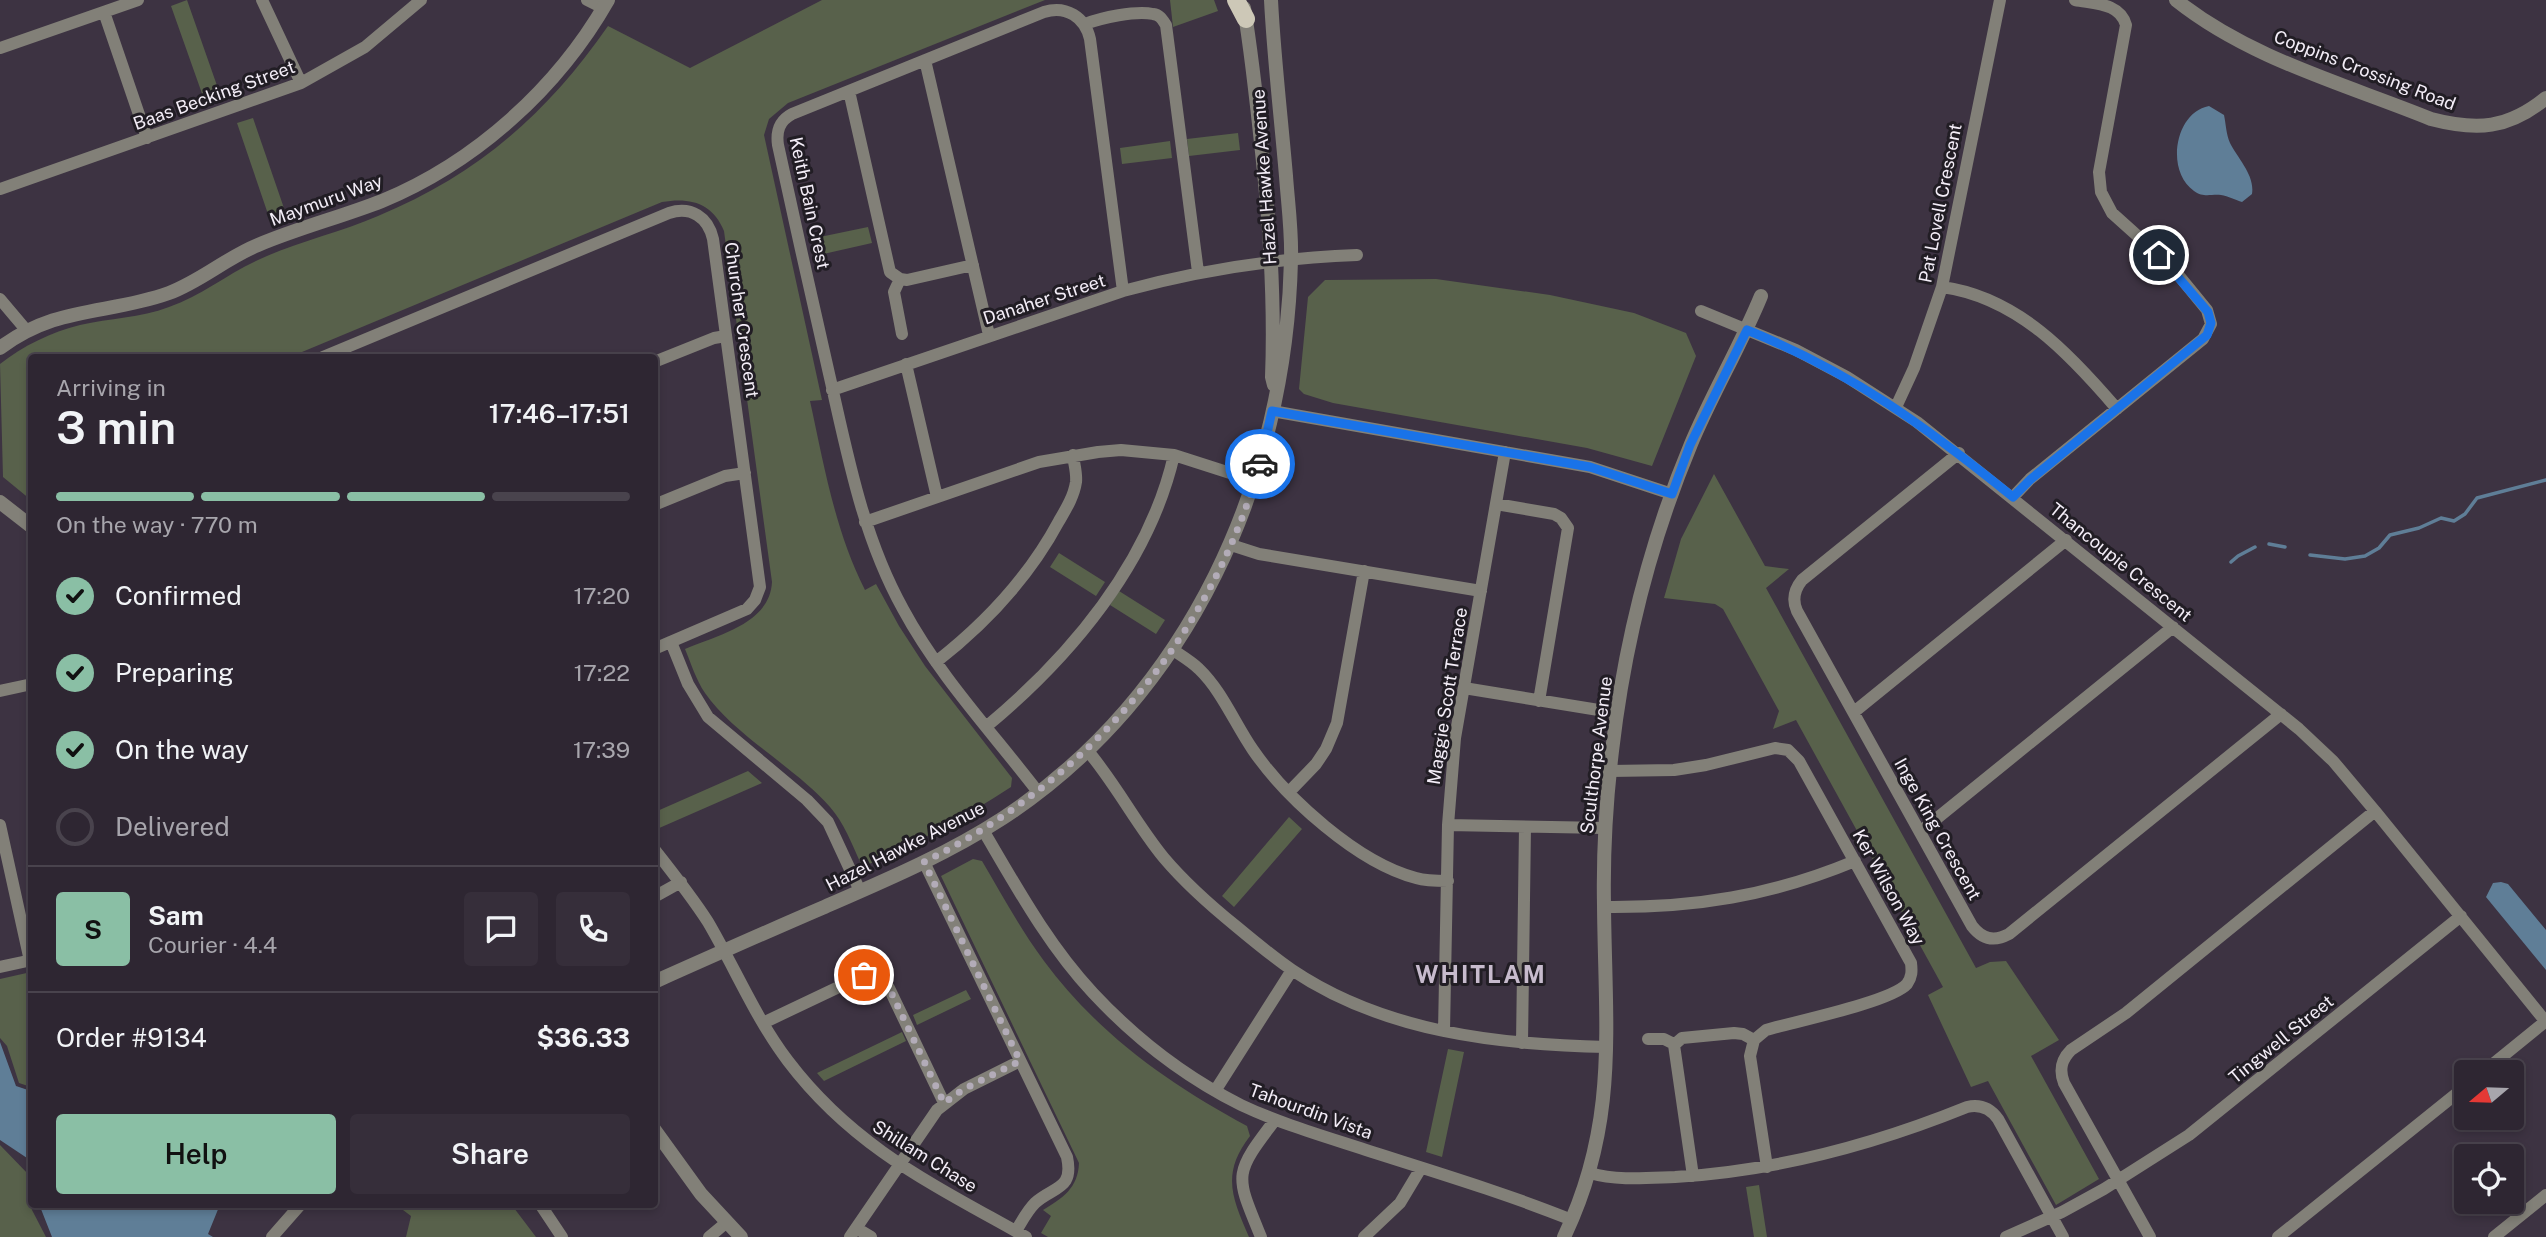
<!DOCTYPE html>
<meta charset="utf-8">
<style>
body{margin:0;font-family:"Public Sans",sans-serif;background:#362e3a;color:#f1f3f6;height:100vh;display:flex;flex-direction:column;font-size:26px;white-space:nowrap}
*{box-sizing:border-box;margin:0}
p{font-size:23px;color:#a7a5ac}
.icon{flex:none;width:38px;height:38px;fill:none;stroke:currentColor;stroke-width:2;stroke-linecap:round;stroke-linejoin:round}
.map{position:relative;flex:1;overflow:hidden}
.side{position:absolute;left:28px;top:354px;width:630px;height:854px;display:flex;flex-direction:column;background:#2e2632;border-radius:7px;box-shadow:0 4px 10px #0003,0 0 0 2px #49434d}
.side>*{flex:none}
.needle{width:46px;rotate:251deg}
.tools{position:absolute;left:2454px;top:1060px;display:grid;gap:14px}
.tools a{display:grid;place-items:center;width:70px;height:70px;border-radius:7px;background:#2e2632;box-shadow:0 4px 10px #0003,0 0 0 2px #49434d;font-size:35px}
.pin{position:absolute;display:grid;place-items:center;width:60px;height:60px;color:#fff;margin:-30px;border:4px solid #fff;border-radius:50%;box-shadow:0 2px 7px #0007}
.courier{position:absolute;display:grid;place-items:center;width:70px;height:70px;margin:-35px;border:5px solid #1a73e8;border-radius:50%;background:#fff;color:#222;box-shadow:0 2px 9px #0007}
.overview em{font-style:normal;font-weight:600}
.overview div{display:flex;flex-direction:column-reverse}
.overview{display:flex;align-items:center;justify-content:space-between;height:119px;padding:0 28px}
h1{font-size:46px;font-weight:600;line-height:52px}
.bar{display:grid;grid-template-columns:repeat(4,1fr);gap:10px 7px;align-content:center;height:84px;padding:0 28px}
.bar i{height:9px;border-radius:5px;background:#49434d}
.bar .selected{background:#8abfa5}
.bar p{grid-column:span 4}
.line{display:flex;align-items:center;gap:18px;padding:0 28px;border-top:2px solid #49434d}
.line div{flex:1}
.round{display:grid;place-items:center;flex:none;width:74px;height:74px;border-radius:7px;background:#362e3a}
ol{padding:0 28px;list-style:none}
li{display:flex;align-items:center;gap:21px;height:77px}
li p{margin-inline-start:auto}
li .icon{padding:7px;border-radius:50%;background:#8abfa5;color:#111;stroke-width:4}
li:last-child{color:#a7a5ac}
li i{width:38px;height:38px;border:4px solid #49434d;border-radius:50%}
.action{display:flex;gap:14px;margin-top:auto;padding:14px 28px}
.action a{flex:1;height:80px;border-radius:7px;background:#8abfa5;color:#111;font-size:28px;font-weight:600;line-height:80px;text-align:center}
.action a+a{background:#362e3a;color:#f1f3f6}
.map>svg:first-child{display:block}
.green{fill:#58614b}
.water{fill:#5f7e97}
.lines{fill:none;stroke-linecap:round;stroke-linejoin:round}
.stream{stroke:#5f7e97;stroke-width:3.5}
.minor{stroke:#828078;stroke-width:12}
.tertiary{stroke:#828078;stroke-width:14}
.primary{stroke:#cdc8b7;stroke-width:18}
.done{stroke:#b3acb8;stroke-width:7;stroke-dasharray:0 12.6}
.route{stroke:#1a73e8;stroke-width:9}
.labels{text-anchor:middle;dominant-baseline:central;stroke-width:6;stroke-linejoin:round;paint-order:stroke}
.street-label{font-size:18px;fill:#f3edf7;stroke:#211d24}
.district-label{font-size:24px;font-weight:bold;letter-spacing:2px;fill:#c7bbcd;stroke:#211d24}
</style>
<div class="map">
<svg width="2546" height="1237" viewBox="0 0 2546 1237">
<rect width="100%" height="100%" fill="#3d3342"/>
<path class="green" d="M 187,0 L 221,97 L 205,102 L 171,6 Z
M 822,0 L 1045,0 L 788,103 L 769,119 L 764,135 L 822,400 L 810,401 C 824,465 835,531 865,590 L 876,584 L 899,626 L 925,666 L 1012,778 L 1011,787 C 964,818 918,842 867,865 L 861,864 C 852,844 844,823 830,807 C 795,767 735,736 705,693 C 696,680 691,663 685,649 C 717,635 770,624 772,582 L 724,231 C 713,203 690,197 662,202 L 290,357 L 32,357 L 31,500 L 3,477 L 0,364 C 23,346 51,332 80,325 C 110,318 140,318 169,307 C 201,296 227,274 258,260 C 296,242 339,233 378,216 C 477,175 547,114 608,26 L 690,68 Z
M 1170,0 L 1214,0 L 1218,11 L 1173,27 Z
M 253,118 L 286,214 L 270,220 L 237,123 Z
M 1238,133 L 1240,150 L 1189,156 L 1187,139 Z
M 1170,141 L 1172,158 L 1122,164 L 1120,148 Z
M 868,227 L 872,243 L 819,255 L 815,238 Z
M 1436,279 L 1550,295 L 1634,313 L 1686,333 L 1696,356 L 1652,466 L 1587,448 L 1333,403 L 1304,394 L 1299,389 L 1308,297 L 1325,280 Z
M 1714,474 L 1765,566 L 1789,569 L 1766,588 L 1976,968 L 1990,962 L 2006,961 L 2059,1040 L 2031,1056 L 2099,1179 L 2056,1205 L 1988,1081 L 1971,1087 L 1928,995 L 1943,987 L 1796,720 L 1773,729 L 1779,711 L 1723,609 L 1715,604 L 1664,598 L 1681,539 Z
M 1059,553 L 1105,582 L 1096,596 L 1050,567 Z
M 1119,591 L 1165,620 L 1156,634 L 1110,605 Z
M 748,771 L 762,783 L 657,829 L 655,827 L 655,812 Z
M 1289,817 L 1302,829 L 1234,907 L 1222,896 Z
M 973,859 L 982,861 C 1002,895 1021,930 1044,961 C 1098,1034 1169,1084 1247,1126 L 1250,1136 C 1221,1174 1232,1197 1249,1237 L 1048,1237 L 1041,1233 L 1051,1216 L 1043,1210 C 1063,1198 1078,1188 1079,1163 L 941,876 Z
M 31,972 L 32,972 L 31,1087 L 19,1083 L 7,1046 L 0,1038 L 0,979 Z
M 966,990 L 971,999 L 917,1025 L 913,1015 Z
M 902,1032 L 906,1041 L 824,1081 L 817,1073 Z
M 1448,1049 L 1464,1052 L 1442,1157 L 1426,1152 Z
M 0,1145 L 29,1175 L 32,1210 L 46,1237 L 0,1237 Z
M 1759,1185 L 1767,1237 L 1754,1237 L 1746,1187 Z
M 395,1204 L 511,1204 L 536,1237 L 406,1237 L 411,1216 Z"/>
<path class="water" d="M 2209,106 L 2224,115 C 2226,124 2226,134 2230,143 C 2238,159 2255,175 2252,194 L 2242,202 C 2236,200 2228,196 2221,195 C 2210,194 2204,198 2194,191 C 2165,171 2175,112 2209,106 Z
M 2501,882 L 2508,884 L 2546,930 L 2546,970 L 2486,897 L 2493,883 Z
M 0,1042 L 16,1086 L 31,1091 L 31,1165 L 27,1158 L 0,1140 Z
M 39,1204 L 218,1204 L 219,1207 L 208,1234 L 213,1237 L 52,1237 Z"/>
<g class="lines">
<path class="stream" d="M 2269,544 L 2285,547
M 2310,555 L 2345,559 L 2365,556 L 2379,548 L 2390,535 L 2419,528 L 2441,518 L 2454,521 L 2465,514 L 2477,498 L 2546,480
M 2231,562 L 2238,556 L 2255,547"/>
<path class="minor" d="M 262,0 L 301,83
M 587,0 L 603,8
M 104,12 L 147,138
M 1085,24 C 1101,18 1136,10 1153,14 C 1160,15 1162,19 1166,25 L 1198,272
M 0,48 L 138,0
M 925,60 L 989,335
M 849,91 L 890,272 L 900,279 L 907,280 L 973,265
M 0,189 L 301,83 L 365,47 L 421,0
M 900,279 L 894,292 L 902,334
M 1942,287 C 2017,297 2070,354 2117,409
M 0,299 L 27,331
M 1701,311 L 1796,350 L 1847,377 L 1917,422 L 2299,729 L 2333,761 L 2375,811
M 323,357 L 669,213 C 691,206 708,217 713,239 L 760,587 L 755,600 L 747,609 L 654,649
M 654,362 L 714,338 L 726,336
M 906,364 L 937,497
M 832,390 L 1123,291 C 1200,270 1277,258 1357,255
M 1896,407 L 1914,368 L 1942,287 L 2000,0
M 1272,411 L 1590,467 L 1672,494
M 1959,453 L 1802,580 C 1794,590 1792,600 1797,611 L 1972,926 C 1982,939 1994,942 2009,934 L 2281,714
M 2013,497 L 2030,479 L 2203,339 L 2211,324 L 2207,310 L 2171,266 L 2112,213 L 2101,192 L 2099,172 L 2126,25 C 2120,3 2095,4 2075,0
M 1496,504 L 1554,514 L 1561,518 L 1568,528 L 1539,701
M 654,505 L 725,476 L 745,473
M 865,522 L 1039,462 L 1098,452 L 1121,450 L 1174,455 L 1255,481
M 1231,545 L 1259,554 L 1481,591
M 671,642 L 688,684 L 708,717 L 807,800 L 828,822 L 860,891
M 1173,650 C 1182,656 1192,662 1199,669 C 1222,691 1235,724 1253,750 C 1286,798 1358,863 1416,878 C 1426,881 1437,881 1448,881
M 936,662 C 986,623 1029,577 1059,521 C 1066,509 1074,496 1076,482 C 1077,473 1074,464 1073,455
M 1464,688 L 1617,713
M 0,691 L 32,684
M 1854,712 L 2066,540
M 987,726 C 1070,657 1149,564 1174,455
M 1087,750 C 1116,784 1136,824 1164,858 C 1186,884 1211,906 1237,927 C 1255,942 1273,957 1292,970 C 1384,1032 1499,1045 1607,1047
M 1610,771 L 1674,770 L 1706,765 L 1775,748 L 1788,750 L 1799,761 L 1911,963 C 1912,971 1912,977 1907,984 C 1891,1002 1793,1022 1766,1030 L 1754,1040 L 1750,1056 L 1767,1167
M 1038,792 C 992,732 939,676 903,609 C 863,537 848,457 830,378 C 812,300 795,223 778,145 C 776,131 779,121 792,114 L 1044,12 C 1066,5 1085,17 1090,39 L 1123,291
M 1289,792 L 1316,764 L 1326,749 L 1337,723 L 1364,571
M 0,825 L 30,961
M 1448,825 L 1605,828
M 983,830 C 1016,886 1048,945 1093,993 C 1135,1038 1185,1077 1241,1105 C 1281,1124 1323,1136 1366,1150 C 1435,1172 1505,1193 1572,1220
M 1920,832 L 2173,627
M 654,849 C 673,873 692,897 708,922 C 735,968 756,1019 788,1061 C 854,1148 934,1185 1026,1237
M 924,862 L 1067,1157 C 1074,1190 1054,1186 1035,1203 C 1027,1211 1022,1221 1016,1231
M 654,897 L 681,882
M 1604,907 C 1694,908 1771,896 1855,861
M 0,967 L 32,960
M 763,1023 L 864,975 L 878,976 L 889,988 L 944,1103
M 1444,1031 L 1448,825 L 1455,738 L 1505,452
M 1648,1039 L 1664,1039 L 1674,1044
M 1522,1043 L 1525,827
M 2482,1073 L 2546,1021
M 1215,1091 L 1292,970
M 1590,1173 C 1617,1181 1647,1178 1675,1177 C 1777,1171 1873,1145 1967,1107 C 1980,1104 1990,1108 1998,1119 L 2063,1237
M 1693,1176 L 1674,1045 L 1682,1038 L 1734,1033 L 1743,1034 L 1754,1040
M 540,1204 L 562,1237
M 856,1228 L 871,1237
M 272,1237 L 301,1204
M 709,1237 L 727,1222
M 850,1237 L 937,1110 L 964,1089 L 1020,1061
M 1261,1237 C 1235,1174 1233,1175 1275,1120
M 1364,1237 L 1400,1203 L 1421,1168
M 2006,1237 L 2062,1212 L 2104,1189 L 2189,1135 L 2461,916
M 2150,1237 L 2064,1083 C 2059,1070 2061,1060 2071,1050 L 2126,1013 L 2375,811 L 2546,1022
M 2278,1237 L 2466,1086
M 2494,1237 L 2546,1195"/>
<path class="tertiary" d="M 2176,0 C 2250,59 2345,84 2431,119 C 2477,131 2508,129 2546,98
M 1244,8 C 1252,56 1257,104 1262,152 C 1270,227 1275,301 1272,377 L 1274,385
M 0,348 C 57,305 108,315 169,293 C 201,281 226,258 258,245 C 298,228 341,217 382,201 C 476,162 558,88 608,0
M 0,502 L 32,527
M 654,982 C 710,957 766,932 822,908 C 884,881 946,855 1003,818 C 1190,695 1286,479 1291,260 C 1292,232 1288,204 1286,176 C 1281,117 1274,59 1271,0
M 654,1129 L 701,1194 L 741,1237
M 1564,1237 C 1619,1122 1605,1027 1604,905 C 1603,854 1606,802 1612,751 C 1624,647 1650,542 1691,444 C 1712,394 1740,347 1761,296"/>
<path class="primary" d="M 1236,0 L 1246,19"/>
</g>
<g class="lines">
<path class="done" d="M 864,975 L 878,976 L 889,988 L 944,1103 L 964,1089 L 1020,1061 L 924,862 C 1087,781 1210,640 1260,464"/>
<path class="route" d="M 1260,464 L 1272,411 L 1590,467 L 1672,494 L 1690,445 L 1747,330 C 1853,373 1925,426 2013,497 L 2031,479 L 2207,335 L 2211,323 L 2208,312 L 2159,255"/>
</g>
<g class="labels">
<g class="street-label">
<text transform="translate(2365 70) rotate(21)">Coppins Crossing Road</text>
<text transform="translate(214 95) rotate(-20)">Baas Becking Street</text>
<text transform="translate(1264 177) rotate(-94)">Hazel Hawke Avenue</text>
<text transform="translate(326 200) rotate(-20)">Maymuru Way</text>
<text transform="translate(810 203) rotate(78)">Keith Bain Crest</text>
<text transform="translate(1940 203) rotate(-79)">Pat Lovell Crescent</text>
<text transform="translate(1044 299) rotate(-18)">Danaher Street</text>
<text transform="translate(742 320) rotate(82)">Churcher Crescent</text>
<text transform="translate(2121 562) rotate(39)">Thancoupie Crescent</text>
<text transform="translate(1447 696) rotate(-81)">Maggie Scott Terrace</text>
<text transform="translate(1596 755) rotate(-83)">Sculthorpe Avenue</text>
<text transform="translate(1938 829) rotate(61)">Inge King Crescent</text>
<text transform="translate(905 846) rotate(-27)">Hazel Hawke Avenue</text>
<text transform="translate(1889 887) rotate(61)">Ker Wilson Way</text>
<text transform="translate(2281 1039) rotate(-39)">Tingwell Street</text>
<text transform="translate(1311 1111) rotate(20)">Tahourdin Vista</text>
<text transform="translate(925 1156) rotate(32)">Shillam Chase</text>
</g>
<g class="district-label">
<text x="1481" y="974">WHITLAM</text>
</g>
</g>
</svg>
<div class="tools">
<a><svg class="needle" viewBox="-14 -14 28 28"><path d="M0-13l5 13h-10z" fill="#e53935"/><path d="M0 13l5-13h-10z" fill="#a7a5ac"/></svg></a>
<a><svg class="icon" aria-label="locate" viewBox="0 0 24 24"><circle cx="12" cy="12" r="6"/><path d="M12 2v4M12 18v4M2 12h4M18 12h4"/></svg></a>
</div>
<div class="pin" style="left:864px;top:975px;background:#ea580c"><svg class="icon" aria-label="bag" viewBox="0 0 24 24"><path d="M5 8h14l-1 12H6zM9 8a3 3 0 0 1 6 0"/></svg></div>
<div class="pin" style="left:2159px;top:255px;background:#1f2937"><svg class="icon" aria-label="home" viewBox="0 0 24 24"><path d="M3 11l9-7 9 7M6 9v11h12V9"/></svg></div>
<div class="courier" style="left:1260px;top:464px"><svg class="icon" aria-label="car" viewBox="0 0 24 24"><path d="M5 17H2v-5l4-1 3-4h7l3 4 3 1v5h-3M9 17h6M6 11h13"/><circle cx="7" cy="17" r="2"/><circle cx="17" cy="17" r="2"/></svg></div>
<section class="side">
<div class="overview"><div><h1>3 min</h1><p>Arriving in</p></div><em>17:46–17:51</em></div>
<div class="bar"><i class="selected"></i><i class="selected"></i><i class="selected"></i><i></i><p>On the way · 770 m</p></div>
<ol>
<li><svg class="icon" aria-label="check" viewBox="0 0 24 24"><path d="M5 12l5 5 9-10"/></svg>Confirmed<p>17:20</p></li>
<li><svg class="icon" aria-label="check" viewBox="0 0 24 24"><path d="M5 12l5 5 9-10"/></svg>Preparing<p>17:22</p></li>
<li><svg class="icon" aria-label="check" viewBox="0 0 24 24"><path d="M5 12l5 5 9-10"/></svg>On the way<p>17:39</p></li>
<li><i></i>Delivered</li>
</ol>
<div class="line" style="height:126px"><b class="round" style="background:#8abfa5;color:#111">S</b><div><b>Sam</b><p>Courier · 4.4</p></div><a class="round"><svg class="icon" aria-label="chat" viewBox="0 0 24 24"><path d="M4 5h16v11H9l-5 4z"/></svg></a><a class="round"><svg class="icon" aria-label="phone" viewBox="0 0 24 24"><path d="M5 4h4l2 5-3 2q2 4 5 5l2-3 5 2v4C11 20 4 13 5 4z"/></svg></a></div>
<div class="line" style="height:91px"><div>Order #9134</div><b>$36.33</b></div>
<div class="action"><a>Help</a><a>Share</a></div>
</section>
</div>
